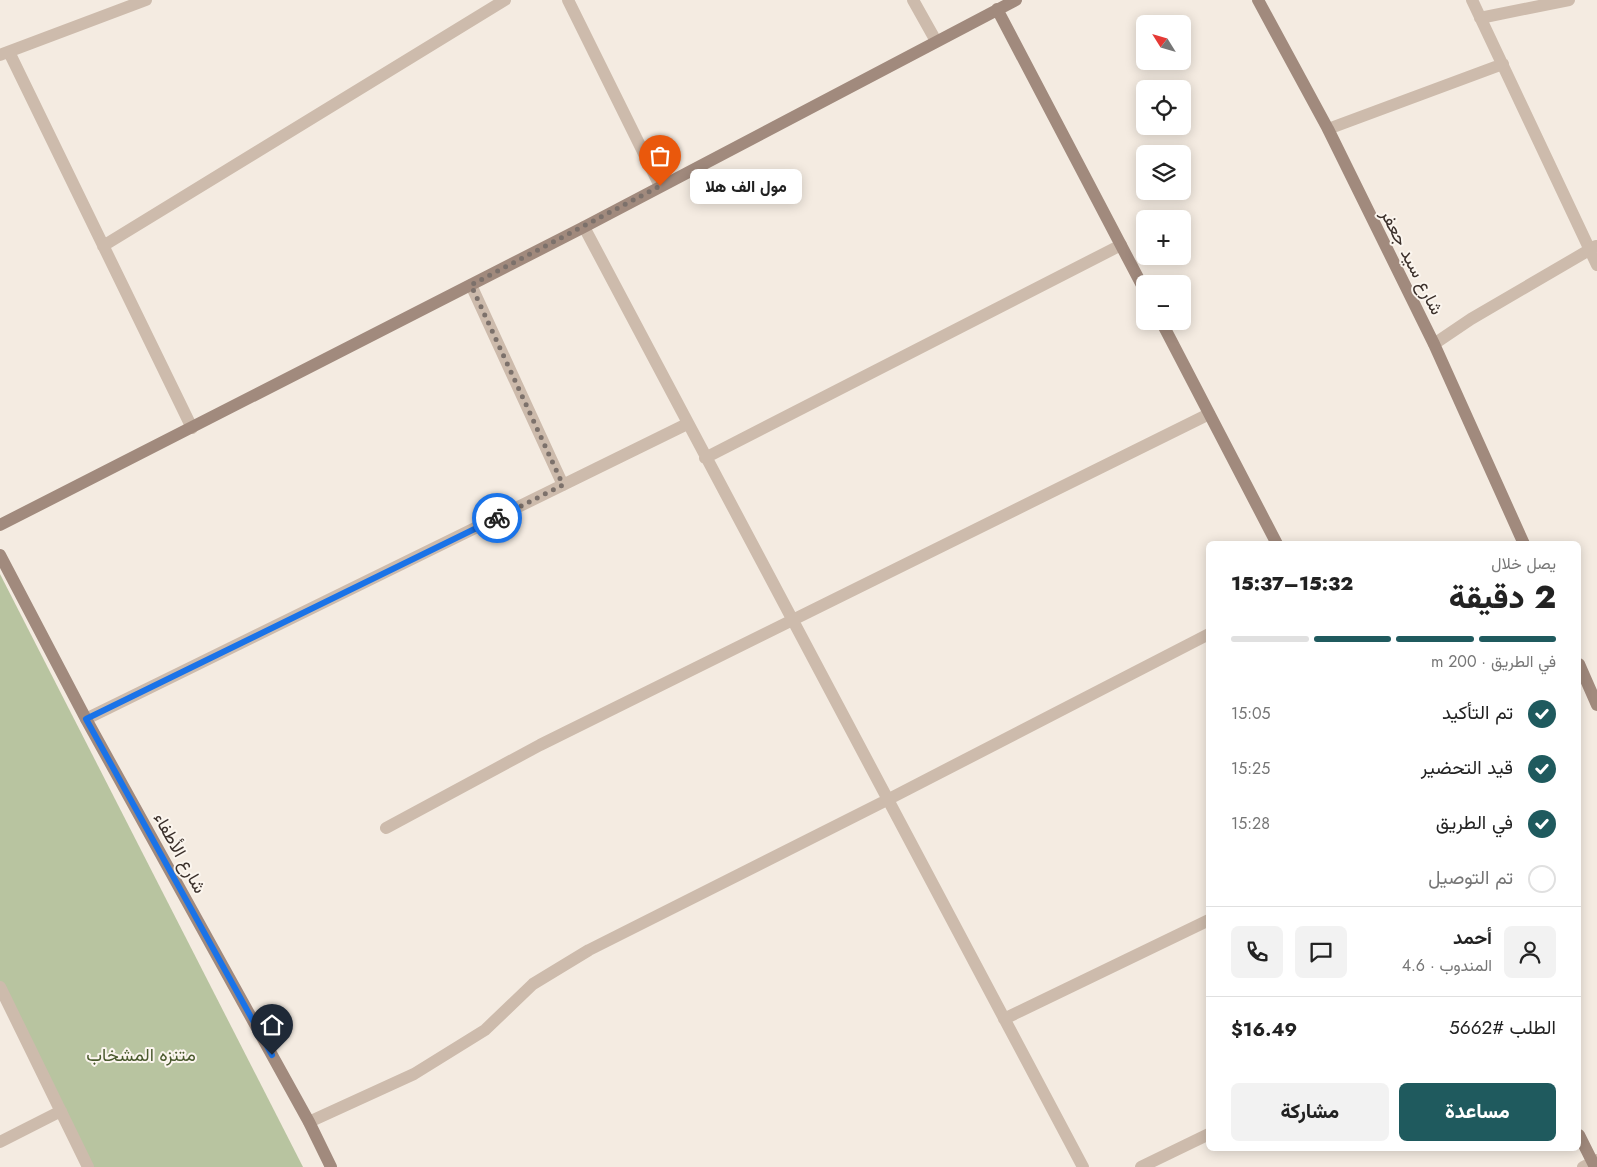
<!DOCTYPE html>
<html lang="ar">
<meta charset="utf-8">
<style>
body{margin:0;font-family:Jost,Vazirmatn,sans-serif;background:#f2f2f2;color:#222;direction:rtl;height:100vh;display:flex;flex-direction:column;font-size:19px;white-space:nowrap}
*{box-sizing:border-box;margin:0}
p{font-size:16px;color:#767676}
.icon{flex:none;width:28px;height:28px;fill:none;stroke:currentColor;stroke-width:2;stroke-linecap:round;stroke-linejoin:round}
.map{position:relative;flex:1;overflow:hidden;direction:ltr}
.details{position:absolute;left:1206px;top:541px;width:375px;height:610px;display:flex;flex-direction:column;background:#fff;border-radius:8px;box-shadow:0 2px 12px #0003;direction:rtl}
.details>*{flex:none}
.needle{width:32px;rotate:307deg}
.controls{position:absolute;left:1136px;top:15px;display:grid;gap:10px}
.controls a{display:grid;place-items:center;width:55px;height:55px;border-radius:8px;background:#fff;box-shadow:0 2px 12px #0003;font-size:25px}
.pin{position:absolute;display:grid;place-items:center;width:42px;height:42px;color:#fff;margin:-51px -21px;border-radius:50% 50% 50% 0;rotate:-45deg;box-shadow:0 0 5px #0007}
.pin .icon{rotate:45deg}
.courier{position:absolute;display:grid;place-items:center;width:50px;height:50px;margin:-25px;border:4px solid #1a73e8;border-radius:50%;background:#fff;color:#222;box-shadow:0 1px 6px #0007}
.bubble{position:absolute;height:35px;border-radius:8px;background:#fff;box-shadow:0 2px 12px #0003;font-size:16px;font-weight:800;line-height:35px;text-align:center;direction:rtl}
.head em{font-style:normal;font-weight:800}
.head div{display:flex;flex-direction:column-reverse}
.head{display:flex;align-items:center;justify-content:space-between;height:85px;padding:0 25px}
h1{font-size:32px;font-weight:800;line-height:38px}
.bar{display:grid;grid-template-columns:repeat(4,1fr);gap:8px 5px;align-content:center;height:60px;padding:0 25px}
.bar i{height:6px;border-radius:4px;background:#e0e0e0}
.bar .active{background:#1f5a5e}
.bar p{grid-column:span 4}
.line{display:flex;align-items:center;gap:12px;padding:0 25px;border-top:1px solid #e0e0e0}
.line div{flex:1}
.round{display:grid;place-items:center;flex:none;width:52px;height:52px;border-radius:8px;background:#f2f2f2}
ol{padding:0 25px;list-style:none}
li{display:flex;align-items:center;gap:15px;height:55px}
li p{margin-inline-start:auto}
li .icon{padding:5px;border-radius:50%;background:#1f5a5e;color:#fff;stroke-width:4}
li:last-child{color:#767676}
li i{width:28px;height:28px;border:2px solid #e0e0e0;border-radius:50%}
.button{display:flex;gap:10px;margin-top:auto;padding:10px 25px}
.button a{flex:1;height:58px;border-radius:8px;background:#1f5a5e;color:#fff;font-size:20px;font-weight:800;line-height:58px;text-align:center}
.button a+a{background:#f2f2f2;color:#222}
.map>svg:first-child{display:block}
.green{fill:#b8c4a0}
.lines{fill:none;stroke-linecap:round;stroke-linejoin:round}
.street{stroke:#cdbbac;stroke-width:12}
.secondary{stroke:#a18a7d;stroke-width:12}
.done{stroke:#7c716b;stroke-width:5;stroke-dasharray:0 9}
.route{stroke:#1a73e8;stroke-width:6}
.labels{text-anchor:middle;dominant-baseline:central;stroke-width:4;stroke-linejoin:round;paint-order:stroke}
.street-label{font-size:18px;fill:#3b302b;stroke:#fbf5ee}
.park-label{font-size:18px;fill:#4a5a2e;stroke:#fbf5ee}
</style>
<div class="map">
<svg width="1597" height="1167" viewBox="0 0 1597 1167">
<rect width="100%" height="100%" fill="#f4ebe1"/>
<path class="green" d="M 0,574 L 303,1167 L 93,1167 L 0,981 Z"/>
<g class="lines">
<path class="street" d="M 568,0 L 660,186
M 913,0 L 936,41
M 1472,0 L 1597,265
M 1480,18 L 1569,0
M 9,52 L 192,428
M 0,55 L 146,0
M 1328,129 L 1503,64
M 584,227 L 1083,1167
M 103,246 L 505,0
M 471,285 L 563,485
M 1434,344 L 1471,319 L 1596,246
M 705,458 L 1121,245
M 86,719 L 687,424
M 386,828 L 540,745 L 1209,414
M 0,987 L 88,1167
M 1004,1019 L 1209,920
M 309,1122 L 414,1074 L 485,1030 L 533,984 L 589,950 L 887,800 L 1209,634
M 0,1142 L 61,1111
M 1141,1167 L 1209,1134
M 1583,1167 L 1597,1160"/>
<path class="secondary" d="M 1258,0 L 1328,129 L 1434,344 L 1524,544
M 997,9 L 1145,291
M 1161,321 L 1277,544
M 0,525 L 584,227 L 1016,0
M 0,555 L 86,719 L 309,1122 L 331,1167
M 1579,664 L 1597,705
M 1579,1135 L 1595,1167"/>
</g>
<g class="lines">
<path class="done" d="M 497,518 L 563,485 L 471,285 L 660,186"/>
<path class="route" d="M 272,1055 L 86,719 L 497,518"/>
</g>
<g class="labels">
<g class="street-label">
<text transform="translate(1412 262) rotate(63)">شارع سيد جعفر</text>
<text transform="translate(180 853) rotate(61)">شارع الأطفاء</text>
</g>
<g class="park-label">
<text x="141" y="1055">متنزه المشخاب</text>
</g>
</g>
</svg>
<div class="controls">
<a><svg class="needle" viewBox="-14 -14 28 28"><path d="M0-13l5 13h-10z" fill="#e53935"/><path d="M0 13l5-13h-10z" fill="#767676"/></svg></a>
<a><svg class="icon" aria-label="locate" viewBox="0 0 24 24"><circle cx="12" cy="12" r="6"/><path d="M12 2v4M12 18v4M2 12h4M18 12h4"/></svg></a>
<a><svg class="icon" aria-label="layers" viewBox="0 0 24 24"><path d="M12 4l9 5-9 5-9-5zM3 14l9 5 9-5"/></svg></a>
<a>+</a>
<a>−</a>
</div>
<div class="pin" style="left:660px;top:186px;background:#ea580c"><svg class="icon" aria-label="bag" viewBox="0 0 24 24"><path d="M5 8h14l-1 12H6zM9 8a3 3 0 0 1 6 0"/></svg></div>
<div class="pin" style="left:272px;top:1055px;background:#1f2937"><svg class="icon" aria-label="home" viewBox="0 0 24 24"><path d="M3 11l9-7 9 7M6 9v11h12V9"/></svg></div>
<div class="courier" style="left:497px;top:518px"><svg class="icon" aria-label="bike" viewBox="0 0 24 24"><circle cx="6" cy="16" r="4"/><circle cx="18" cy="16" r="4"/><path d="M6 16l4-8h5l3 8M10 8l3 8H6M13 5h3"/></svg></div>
<div class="bubble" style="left:690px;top:169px;width:112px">مول الف هلا</div>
<section class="details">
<div class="head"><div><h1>2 دقيقة</h1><p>يصل خلال</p></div><em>15:32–15:37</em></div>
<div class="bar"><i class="active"></i><i class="active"></i><i class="active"></i><i></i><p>في الطريق · 200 m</p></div>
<ol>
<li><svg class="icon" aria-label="check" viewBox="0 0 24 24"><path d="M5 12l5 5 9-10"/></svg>تم التأكيد<p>15:05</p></li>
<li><svg class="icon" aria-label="check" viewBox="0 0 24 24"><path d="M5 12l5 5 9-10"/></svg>قيد التحضير<p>15:25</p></li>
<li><svg class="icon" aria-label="check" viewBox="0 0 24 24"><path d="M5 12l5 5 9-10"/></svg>في الطريق<p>15:28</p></li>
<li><i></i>تم التوصيل</li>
</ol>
<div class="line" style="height:90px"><a class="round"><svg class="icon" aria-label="person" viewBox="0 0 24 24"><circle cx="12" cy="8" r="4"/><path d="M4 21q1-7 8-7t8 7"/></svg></a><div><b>أحمد</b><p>المندوب · 4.6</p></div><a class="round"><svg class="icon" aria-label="chat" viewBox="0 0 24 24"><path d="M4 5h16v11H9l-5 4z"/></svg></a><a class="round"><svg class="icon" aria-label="phone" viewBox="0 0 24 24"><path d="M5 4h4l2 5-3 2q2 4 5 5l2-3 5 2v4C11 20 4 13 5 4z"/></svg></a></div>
<div class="line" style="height:65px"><div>الطلب #5662</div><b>$16.49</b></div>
<div class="button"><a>مساعدة</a><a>مشاركة</a></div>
</section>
</div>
